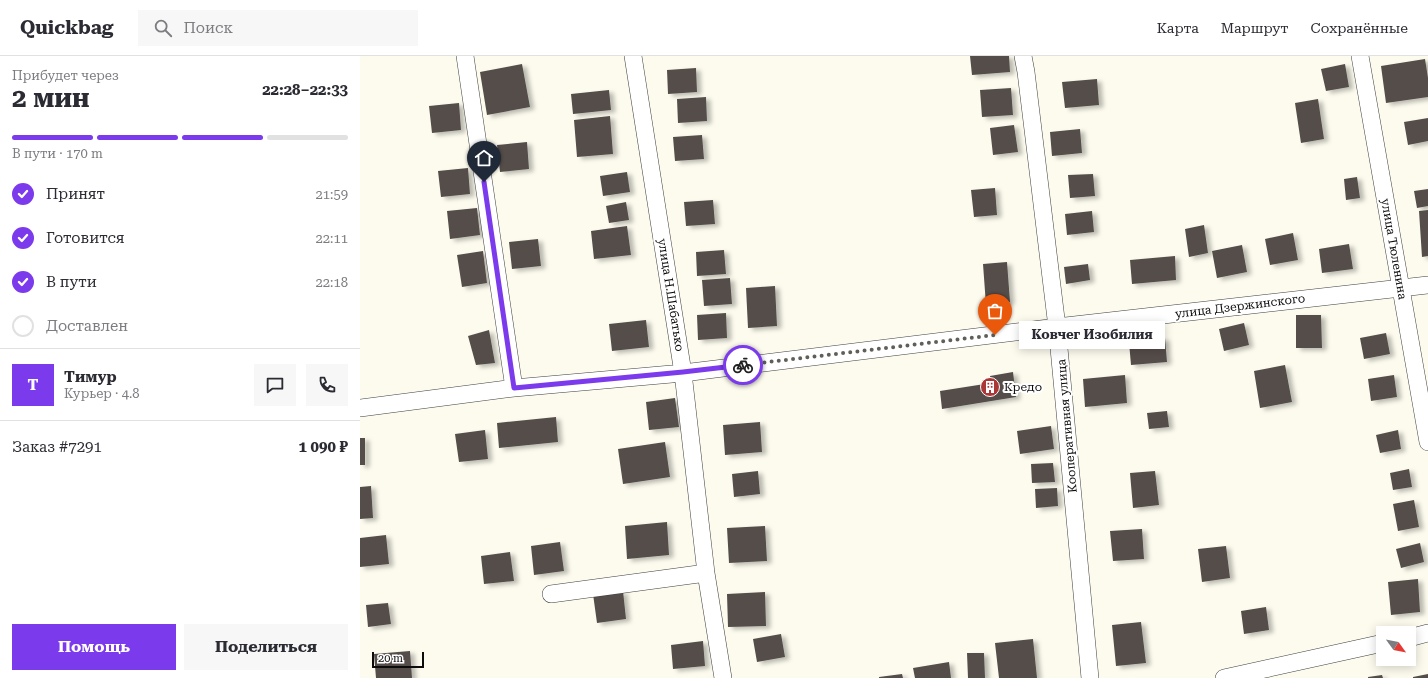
<!DOCTYPE html>
<html lang="ru">
<meta charset="utf-8">
<style>
body{margin:0;font-family:"Roboto Serif",serif;background:#f7f7f7;color:#2b2b33;height:100vh;display:flex;flex-direction:column;font-size:15px;white-space:nowrap}
*{box-sizing:border-box;margin:0}
p{font-size:13px;color:#7c7c81}
.icon{flex:none;width:22px;height:22px;fill:none;stroke:currentColor;stroke-width:2;stroke-linecap:round;stroke-linejoin:round}
.map{position:relative;flex:1;overflow:hidden}
.drawer{display:flex;flex-direction:column;background:#fff;width:360px}
.drawer>*{flex:none}
.needle{width:26px;rotate:123deg}
.fabs{position:absolute;left:1016px;top:570px;display:grid;gap:8px}
.fabs a{display:grid;place-items:center;width:40px;height:40px;border-radius:0px;background:#fff;box-shadow:0 2px 10px #0003;font-size:20px}
.scale{position:absolute;left:12px;bottom:10px;width:52px;box-sizing:border-box;padding-left:4px;border:2px solid #0c0c0c;border-top:0;font-size:11px;line-height:14px;white-space:nowrap;color:#0c0c0c;-webkit-text-stroke:3px #fff;paint-order:stroke}
.pin{position:absolute;display:grid;place-items:center;width:34px;height:34px;color:#fff;margin:-41px -17px;border-radius:50% 50% 50% 0;rotate:-45deg;box-shadow:0 0 4px #0007}
.pin .icon{rotate:45deg}
.courier{position:absolute;display:grid;place-items:center;width:40px;height:40px;margin:-20px;border:3px solid #7c3aed;border-radius:50%;background:#fff;color:#222;box-shadow:0 1px 5px #0007}
.bubble{position:absolute;height:28px;border-radius:0px;background:#fff;box-shadow:0 2px 10px #0003;font-size:13px;font-weight:700;line-height:28px;text-align:center}
.overview em{font-style:normal;font-weight:700}
.overview div{display:flex;flex-direction:column-reverse}
.overview{display:flex;align-items:center;justify-content:space-between;height:68px;padding:0 12px}
h1{font-size:26px;font-weight:700;line-height:30px}
.bar{display:grid;grid-template-columns:repeat(4,1fr);gap:6px 4px;align-content:center;height:48px;padding:0 12px}
.bar i{height:5px;border-radius:3px;background:#e1e1e2}
.bar .current{background:#7c3aed}
.bar p{grid-column:span 4}
.line{display:flex;align-items:center;gap:10px;padding:0 12px;border-top:1px solid #e1e1e2}
.line div{flex:1}
.round{display:grid;place-items:center;flex:none;width:42px;height:42px;border-radius:0px;background:#f7f7f7}
ol{padding:0 12px;list-style:none}
li{display:flex;align-items:center;gap:12px;height:44px}
li p{margin-inline-start:auto}
li .icon{padding:4px;border-radius:50%;background:#7c3aed;color:#fff;stroke-width:4}
li:last-child{color:#7c7c81}
li i{width:22px;height:22px;border:2px solid #e1e1e2;border-radius:50%}
.button{display:flex;gap:8px;margin-top:auto;padding:8px 12px}
.button a{flex:1;height:46px;border-radius:0px;background:#7c3aed;color:#fff;font-size:16px;font-weight:700;line-height:46px;text-align:center}
.button a+a{background:#f7f7f7;color:#2b2b33}
header{display:flex;align-items:center;gap:24px;box-sizing:border-box;height:56px;padding:0 20px;background:#fff;border-bottom:1px solid #e1e1e2}
header strong{font-size:19px}
nav{display:flex;gap:22px;margin-inline-start:auto;font-size:14px}
.search{width:280px;height:36px;background:#f7f7f7;display:flex;align-items:center;gap:10px;box-sizing:border-box;padding:0 14px;border-radius:0px;color:#7c7c81;font-size:15px}
main{display:flex;flex:1;min-height:0}
.map>svg:first-child{display:block}
.building{fill:#544e4a;filter:url(#shadow)}
.lines{fill:none;stroke-linecap:round;stroke-linejoin:round}
.minor-casing{stroke:#3f3f3f;stroke-width:18}
.minor{stroke:#fff;stroke-width:17}
.done{stroke:#60605b;stroke-width:4;stroke-dasharray:0 7.2}
.route{stroke:#7c3aed;stroke-width:5}
.labels{text-anchor:middle;dominant-baseline:central;stroke-width:4;stroke-linejoin:round;paint-order:stroke}
.street-label{font-size:12px;fill:#0c0c0c;stroke:#fff}
.poi-label{font-size:12px;fill:#0c0c0c;stroke:#fff;text-anchor:start}
</style>
<header>
<strong>Quickbag</strong>
<div class="search"><svg class="icon" aria-label="search" viewBox="0 0 24 24"><circle cx="10" cy="10" r="6"/><path d="M15 15l6 6"/></svg>Поиск</div>
<nav><a>Карта</a><a>Маршрут</a><a>Сохранённые</a></nav>
</header>
<main>
<section class="drawer">
<div class="overview"><div><h1>2 мин</h1><p>Прибудет через</p></div><em>22:28–22:33</em></div>
<div class="bar"><i class="current"></i><i class="current"></i><i class="current"></i><i></i><p>В пути · 170 m</p></div>
<ol>
<li><svg class="icon" aria-label="check" viewBox="0 0 24 24"><path d="M5 12l5 5 9-10"/></svg>Принят<p>21:59</p></li>
<li><svg class="icon" aria-label="check" viewBox="0 0 24 24"><path d="M5 12l5 5 9-10"/></svg>Готовится<p>22:11</p></li>
<li><svg class="icon" aria-label="check" viewBox="0 0 24 24"><path d="M5 12l5 5 9-10"/></svg>В пути<p>22:18</p></li>
<li><i></i>Доставлен</li>
</ol>
<div class="line" style="height:72px"><b class="round" style="background:#7c3aed;color:#fff">Т</b><div><b>Тимур</b><p>Курьер · 4.8</p></div><a class="round"><svg class="icon" aria-label="chat" viewBox="0 0 24 24"><path d="M4 5h16v11H9l-5 4z"/></svg></a><a class="round"><svg class="icon" aria-label="phone" viewBox="0 0 24 24"><path d="M5 4h4l2 5-3 2q2 4 5 5l2-3 5 2v4C11 20 4 13 5 4z"/></svg></a></div>
<div class="line" style="height:52px"><div>Заказ #7291</div><b>1 090 ₽</b></div>
<div class="button"><a>Помощь</a><a>Поделиться</a></div>
</section>
<div class="map">
<svg width="1068" height="622" viewBox="0 0 1068 622">
<defs>
<filter id="shadow"><feDropShadow dx="4.5" dy="2.5" stdDeviation="2" flood-color="#0004"/></filter>
</defs>
<rect width="100%" height="100%" fill="#fdfbee"/>
<path class="building" d="M 610,0 L 649,0 L 650,16 L 612,19 Z
M 1065,3 L 1068,22 L 1068,41 L 1026,47 L 1021,10 Z
M 162,8 L 170,51 L 127,59 L 120,16 Z
M 985,8 L 989,31 L 966,35 L 961,13 Z
M 336,12 L 337,36 L 308,38 L 307,14 Z
M 737,23 L 739,49 L 705,52 L 702,26 Z
M 651,32 L 653,59 L 622,61 L 620,34 Z
M 249,34 L 251,54 L 213,58 L 211,38 Z
M 346,41 L 347,65 L 318,67 L 317,43 Z
M 958,43 L 964,83 L 941,87 L 935,47 Z
M 99,47 L 101,74 L 72,77 L 69,50 Z
M 250,60 L 253,98 L 217,101 L 214,64 Z
M 1068,62 L 1068,85 L 1048,89 L 1044,66 Z
M 654,69 L 658,96 L 633,99 L 630,72 Z
M 720,73 L 722,97 L 692,100 L 690,76 Z
M 342,79 L 344,103 L 315,105 L 313,81 Z
M 167,86 L 169,113 L 140,116 L 137,89 Z
M 108,112 L 110,138 L 81,141 L 78,115 Z
M 267,116 L 270,136 L 243,140 L 240,120 Z
M 733,118 L 735,140 L 710,142 L 708,119 Z
M 997,121 L 1000,142 L 986,144 L 984,123 Z
M 635,132 L 637,159 L 614,161 L 611,134 Z
M 1068,133 L 1068,150 L 1057,152 L 1054,135 Z
M 353,144 L 355,168 L 326,170 L 324,146 Z
M 266,146 L 269,164 L 249,167 L 246,150 Z
M 117,152 L 120,179 L 90,183 L 87,155 Z
M 1068,154 L 1068,200 L 1062,201 L 1059,155 Z
M 732,155 L 734,176 L 707,179 L 705,158 Z
M 844,169 L 848,197 L 829,201 L 825,173 Z
M 267,170 L 271,199 L 234,203 L 231,175 Z
M 933,177 L 938,204 L 910,209 L 905,183 Z
M 178,183 L 181,210 L 152,213 L 149,186 Z
M 989,188 L 993,213 L 962,217 L 959,193 Z
M 882,189 L 887,216 L 857,222 L 852,195 Z
M 364,194 L 366,218 L 337,220 L 336,196 Z
M 123,195 L 127,227 L 102,231 L 97,199 Z
M 815,200 L 816,224 L 772,228 L 770,204 Z
M 647,206 L 650,246 L 626,249 L 623,208 Z
M 728,208 L 730,224 L 706,228 L 704,211 Z
M 370,222 L 372,248 L 344,250 L 342,224 Z
M 415,230 L 417,270 L 388,272 L 386,232 Z
M 366,257 L 367,282 L 338,284 L 337,259 Z
M 936,259 L 961,259 L 962,292 L 936,292 Z
M 286,264 L 289,291 L 252,295 L 249,268 Z
M 884,267 L 889,289 L 864,295 L 859,273 Z
M 129,274 L 135,307 L 116,309 L 108,280 Z
M 1026,277 L 1030,298 L 1004,303 L 1000,282 Z
M 805,282 L 807,306 L 771,309 L 769,286 Z
M 925,309 L 932,346 L 900,352 L 894,315 Z
M 653,316 L 656,341 L 582,353 L 580,335 L 631,327 L 630,320 Z
M 765,319 L 767,347 L 725,351 L 723,323 Z
M 1034,319 L 1037,341 L 1011,345 L 1008,323 Z
M 315,342 L 319,371 L 289,374 L 286,346 Z
M 807,355 L 809,371 L 789,373 L 787,357 Z
M 196,361 L 198,386 L 139,392 L 137,367 Z
M 400,366 L 402,396 L 365,399 L 363,369 Z
M 691,370 L 694,393 L 660,398 L 657,375 Z
M 125,374 L 128,403 L 99,406 L 95,378 Z
M 1038,374 L 1041,393 L 1020,397 L 1016,379 Z
M 0,382 L 5,382 L 5,409 L 0,409 Z
M 305,386 L 310,421 L 263,428 L 258,393 Z
M 693,407 L 695,426 L 672,427 L 671,408 Z
M 1049,413 L 1052,431 L 1033,434 L 1030,417 Z
M 398,415 L 400,438 L 374,441 L 372,418 Z
M 795,415 L 799,449 L 773,452 L 770,417 Z
M 11,430 L 13,462 L 0,463 L 0,431 Z
M 697,432 L 698,450 L 676,452 L 675,433 Z
M 1054,444 L 1059,471 L 1038,475 L 1033,448 Z
M 307,466 L 309,499 L 267,503 L 265,470 Z
M 405,470 L 407,505 L 369,507 L 367,472 Z
M 782,473 L 784,503 L 753,505 L 750,475 Z
M 26,479 L 29,508 L 0,511 L 0,482 Z
M 200,486 L 204,515 L 174,519 L 171,490 Z
M 1060,487 L 1064,506 L 1041,512 L 1036,493 Z
M 866,490 L 870,522 L 842,526 L 838,493 Z
M 150,496 L 154,525 L 124,528 L 121,500 Z
M 1058,523 L 1060,556 L 1031,559 L 1028,526 Z
M 263,535 L 266,563 L 237,567 L 233,538 Z
M 405,536 L 406,570 L 368,571 L 367,538 Z
M 28,547 L 31,568 L 8,571 L 6,549 Z
M 906,551 L 909,574 L 884,578 L 881,555 Z
M 781,566 L 786,607 L 756,610 L 752,569 Z
M 421,578 L 425,601 L 397,606 L 393,583 Z
M 673,583 L 677,622 L 639,622 L 635,587 Z
M 343,585 L 345,610 L 313,613 L 311,589 Z
M 50,595 L 52,622 L 16,622 L 14,598 Z
M 607,597 L 624,597 L 625,622 L 608,622 Z
M 589,606 L 591,622 L 555,622 L 553,612 Z
M 542,618 L 543,622 L 519,622 L 519,621 Z
M 1068,618 L 1068,622 L 1053,622 L 1053,621 Z
M 1022,619 L 1023,622 L 1008,622 L 1008,621 Z"/>
<g class="lines">
<g class="minor-casing">
<path id="minor" d="M 105,0 L 154,332
M 273,0 L 323,317 L 346,517 L 363,622
M 663,0 L 666,16 L 697,271 L 730,622
M 1000,0 L 1068,386
M 0,352 L 154,332 L 323,317 L 697,271 L 1068,229
M 191,538 L 346,517
M 1049,582 L 1068,577
M 864,622 L 1023,587"/>
</g>
<use href="#minor" class="minor"/>
</g>
<g class="lines">
<path class="done" d="M 383,309 L 635,279"/>
<path class="route" d="M 124,126 L 154,332 L 323,316 L 383,309"/>
</g>
<defs>
<g id="building-disc" transform="scale(1)"><circle r="9.5" fill="#ab3636" stroke="#fff"/><path d="M-4-6H4V6H1V3H-1V6H-4ZM-2.5-4.3h1.7v1.8h-1.7ZM.8-4.3h1.7v1.8H.8ZM-2.5-1h1.7V.8h-1.7ZM.8-1h1.7V.8H.8Z" fill="#fff"/></g>
</defs>
<g fill-rule="evenodd">
<use href="#building-disc" x="630" y="331"/>
</g>
<g class="labels">
<g class="street-label">
<text transform="translate(1034 193) rotate(80)">улица Тюленина</text>
<text transform="translate(311 239) rotate(81)">улица Н.Шабатько</text>
<text transform="translate(880 250) rotate(-7)">улица Дзержинского</text>
<text transform="translate(707 370) rotate(-95)">Кооперативная улица</text>
</g>
<g class="poi-label">
<text x="644" y="331">Кредо</text>
</g>
</g>
</svg>
<div class="fabs">
<a><svg class="needle" viewBox="-14 -14 28 28"><path d="M0-13l5 13h-10z" fill="#e53935"/><path d="M0 13l5-13h-10z" fill="#7c7c81"/></svg></a>
</div>
<div class="scale">20 m</div>
<div class="pin" style="left:635px;top:279px;background:#ea580c"><svg class="icon" aria-label="bag" viewBox="0 0 24 24"><path d="M5 8h14l-1 12H6zM9 8a3 3 0 0 1 6 0"/></svg></div>
<div class="pin" style="left:124px;top:126px;background:#1f2937"><svg class="icon" aria-label="home" viewBox="0 0 24 24"><path d="M3 11l9-7 9 7M6 9v11h12V9"/></svg></div>
<div class="courier" style="left:383px;top:309px"><svg class="icon" aria-label="bike" viewBox="0 0 24 24"><circle cx="6" cy="16" r="4"/><circle cx="18" cy="16" r="4"/><path d="M6 16l4-8h5l3 8M10 8l3 8H6M13 5h3"/></svg></div>
<div class="bubble" style="left:659px;top:265px;width:146px">Ковчег Изобилия</div>
</div>
</main>
